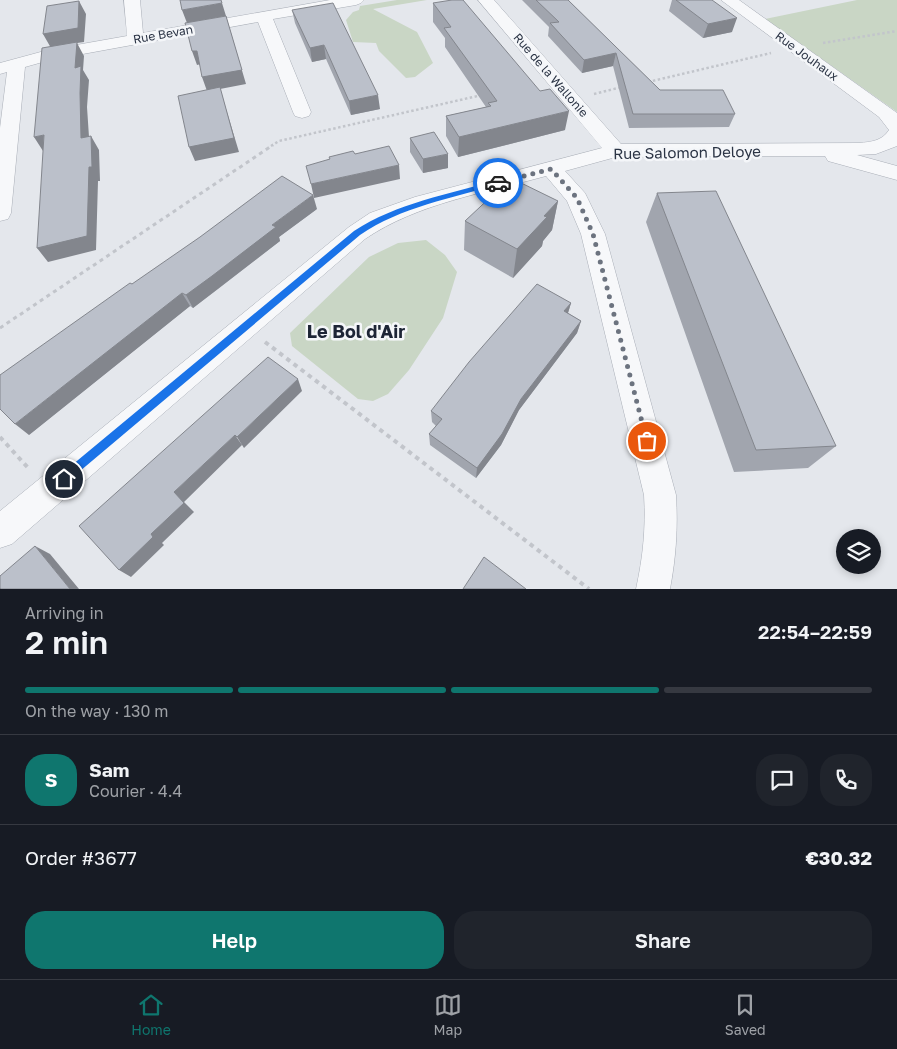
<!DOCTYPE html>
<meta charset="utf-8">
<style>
body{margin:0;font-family:"Golos Text",sans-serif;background:#20242c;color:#f1f3f6;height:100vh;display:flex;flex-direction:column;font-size:19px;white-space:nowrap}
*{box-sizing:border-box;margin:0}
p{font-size:16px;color:#9ea1a6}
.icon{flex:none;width:28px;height:28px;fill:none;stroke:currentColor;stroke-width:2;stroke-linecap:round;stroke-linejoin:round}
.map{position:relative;height:589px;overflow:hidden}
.details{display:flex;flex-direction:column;background:#171b24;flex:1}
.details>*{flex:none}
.controls{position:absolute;left:836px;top:529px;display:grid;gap:10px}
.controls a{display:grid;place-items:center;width:45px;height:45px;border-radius:50%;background:#171b24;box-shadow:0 2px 8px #0003;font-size:25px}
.pin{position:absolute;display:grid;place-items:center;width:42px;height:42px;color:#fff;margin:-21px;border:2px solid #fff;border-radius:50%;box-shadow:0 1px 5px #0007}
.courier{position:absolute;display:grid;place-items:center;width:50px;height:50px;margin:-25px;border:4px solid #1a73e8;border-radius:50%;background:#fff;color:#222;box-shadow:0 1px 6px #0007}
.head em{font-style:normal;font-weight:600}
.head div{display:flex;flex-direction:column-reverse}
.head{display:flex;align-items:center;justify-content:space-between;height:85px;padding:0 25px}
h1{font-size:32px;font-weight:600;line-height:38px}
.bar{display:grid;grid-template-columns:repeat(4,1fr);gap:8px 5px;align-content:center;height:60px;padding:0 25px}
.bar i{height:6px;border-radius:4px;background:#363941}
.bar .selected{background:#0f766e}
.bar p{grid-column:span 4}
.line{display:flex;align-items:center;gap:12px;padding:0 25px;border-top:1px solid #363941}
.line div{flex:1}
.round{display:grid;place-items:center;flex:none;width:52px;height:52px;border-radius:20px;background:#20242c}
.primary-button{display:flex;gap:10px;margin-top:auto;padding:10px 25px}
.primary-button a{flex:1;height:58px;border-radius:20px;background:#0f766e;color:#fff;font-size:20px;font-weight:600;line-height:58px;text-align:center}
.primary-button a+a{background:#20242c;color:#f1f3f6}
.dock{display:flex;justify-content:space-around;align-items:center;height:70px;border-top:1px solid #363941;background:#171b24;font-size:14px;color:#9ea1a6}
.dock a{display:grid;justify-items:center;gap:2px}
.dock .selected{color:#0f766e}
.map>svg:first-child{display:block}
.green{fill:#c9d6c5}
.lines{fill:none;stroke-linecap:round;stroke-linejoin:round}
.minor-casing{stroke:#a9aeb7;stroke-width:1}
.path-far2{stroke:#c2c5cb;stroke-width:2.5;stroke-dasharray:2.5 2.5;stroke-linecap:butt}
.path-far1{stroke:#c2c5cb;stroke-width:3;stroke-dasharray:4 4;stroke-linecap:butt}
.path{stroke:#c2c5cb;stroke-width:4;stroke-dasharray:4.5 4.5;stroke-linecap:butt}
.minor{fill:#f7f8fa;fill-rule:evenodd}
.wall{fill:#a1a5ae}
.shaded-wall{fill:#83868d}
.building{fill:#bbc0ca;stroke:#83868d}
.route{fill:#1a73e8}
.done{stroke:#6c737f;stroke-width:5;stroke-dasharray:0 9}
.labels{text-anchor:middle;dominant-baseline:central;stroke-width:5;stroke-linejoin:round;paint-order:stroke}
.far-street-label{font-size:12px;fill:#2b3445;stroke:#f4f6f9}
.street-label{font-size:15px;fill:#2b3445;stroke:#f4f6f9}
.quarter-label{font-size:18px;font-weight:bold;fill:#1d2536;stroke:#f4f6f9}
</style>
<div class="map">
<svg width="897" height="589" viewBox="0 0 897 589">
<rect width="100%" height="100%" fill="#e4e7ec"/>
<path class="green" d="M 397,0 L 427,0 L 373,9 L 417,32 L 433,63 L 415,77 L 406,78 L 379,51 L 376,43 L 353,42 L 346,20 L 353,12 L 359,10 L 360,6 Z
M 857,0 L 897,0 L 897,112 L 765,19 Z
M 426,240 L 445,255 L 457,272 L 443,318 L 409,370 L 388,394 L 373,401 L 358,399 L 292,346 L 290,333 L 369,257 L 398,243 Z"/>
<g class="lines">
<g class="minor-casing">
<path id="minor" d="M 124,0 L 140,0 L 143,33 L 330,0 L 364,0 L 361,3 L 356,5 L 273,19 L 311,112 L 309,116 L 302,118 L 295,116 L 293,112 L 258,22 L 50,60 L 25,67 L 11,213 L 8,219 L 0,221 L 0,128 L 7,72 L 0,74 L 0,63 L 48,50 L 127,36 Z
M 478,0 L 494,0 L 621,144 L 859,143 C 871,142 882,141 889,130 L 879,117 L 721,0 L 739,0 L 897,113 L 897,146 L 876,154 L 857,155 L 897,166 L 897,180 L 828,161 L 825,156 L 616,157 L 565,171 L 585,193 L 605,234 L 676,495 C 678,528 676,557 670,589 L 636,589 C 643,557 646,528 644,495 L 581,234 L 567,201 L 546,176 C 485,193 418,203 365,239 L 12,544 L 0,548 L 0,511 L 349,227 L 370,213 L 415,197 L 602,148 Z"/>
</g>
<path class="path-far2" d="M 823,43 L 897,31
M 648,82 L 771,53
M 594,94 L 622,87
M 271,146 L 279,141 L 482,95"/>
<path class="path-far1" d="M 0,328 L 273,145"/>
<path class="path" d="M 265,342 L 589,589
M 0,437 L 30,470"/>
<use href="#minor" class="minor"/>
</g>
<path class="wall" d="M 522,0 L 568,0 L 660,90 L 735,114 L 729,127 L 629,128 L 613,66 L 582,73 L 548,36 L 549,27 Z
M 672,0 L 712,0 L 732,32 L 703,38 L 669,11 Z
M 433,3 L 565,130 L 458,157 L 446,136 L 446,116 L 486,107 L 445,47 L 445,38 L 433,22 Z
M 292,10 L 380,109 L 351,115 L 326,59 L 312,62 L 295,23 Z
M 410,138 L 448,168 L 423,173 L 410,152 Z
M 499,193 L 558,201 L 552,230 L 543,241 L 542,246 L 513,278 L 464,250 L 465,221 Z
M 657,193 L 836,446 L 808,468 L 734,472 L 646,222 Z
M 317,209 L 279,237 L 280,241 L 218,289 L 193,308 L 190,306 L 29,435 L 132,284 Z
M 571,303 L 568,313 L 581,321 L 577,333 L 519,410 L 501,445 L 476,478 L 430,445 L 429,434 L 436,426 L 432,422 L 431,411 Z"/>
<path class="shaded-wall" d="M 79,1 L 86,14 L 84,42 L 77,43 L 84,56 L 83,70 L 89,80 L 87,107 L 90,152 L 81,138 L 51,48 L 43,34 Z
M 222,3 L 226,16 L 187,23 L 182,10 Z
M 226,16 L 246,84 L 220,89 L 239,152 L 195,161 L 189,147 L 207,91 L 202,77 Z
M 737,18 L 732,32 L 703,38 L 708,24 Z
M 324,45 L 326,59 L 312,62 L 310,48 Z
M 192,51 L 197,51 L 201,64 L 197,65 Z
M 616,53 L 613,66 L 582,73 L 584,60 Z
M 378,95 L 380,109 L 351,115 L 349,101 Z
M 569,111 L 565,130 L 458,157 L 459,137 Z
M 44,135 L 43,151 L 34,137 Z
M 91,136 L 99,150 L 100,181 L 98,181 L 96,250 L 48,262 L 37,248 L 89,167 Z
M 448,154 L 448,168 L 423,173 L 423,159 Z
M 399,165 L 400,179 L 314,198 L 311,184 Z
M 313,195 L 317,209 L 279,237 L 280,241 L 193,308 L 186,295 L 272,225 Z
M 558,201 L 552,230 L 543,241 L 542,246 L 513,278 L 517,249 L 544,216 Z
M 182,293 L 190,306 L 29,435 L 15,424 Z
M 571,303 L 567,316 L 564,311 Z
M 581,321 L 577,333 L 519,410 L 501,445 L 476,478 L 477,468 L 521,399 Z
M 298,379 L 302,391 L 244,448 L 237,437 Z
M 235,435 L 242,445 L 184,502 L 194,512 L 162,543 L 164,545 L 131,577 L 119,570 L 151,534 L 174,492 Z
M 35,546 L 50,554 L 79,589 L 70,589 Z"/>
<path class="building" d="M 180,0 L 221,0 L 222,3 L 182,10 Z
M 452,0 L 463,0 L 540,91 L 550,89 L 569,111 L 459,137 L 446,116 L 491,106 L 488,103 L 497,101 L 444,28 L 451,27 L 433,3 Z
M 536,0 L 568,0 L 660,90 L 723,90 L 735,114 L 633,114 L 616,53 L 584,60 L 550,23 L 559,22 Z
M 676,0 L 712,0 L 737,18 L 708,24 Z
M 79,1 L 78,28 L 43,34 L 47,6 Z
M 333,3 L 378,95 L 349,101 L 324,45 L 310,48 L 292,10 Z
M 226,16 L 242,70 L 202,77 L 197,51 L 192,51 L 185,23 Z
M 77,42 L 75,68 L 81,66 L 80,93 L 81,138 L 91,136 L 92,167 L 89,167 L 87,236 L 37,248 L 44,135 L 34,137 L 42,48 Z
M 220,87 L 234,138 L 189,147 L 178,96 Z
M 434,132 L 448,154 L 423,159 L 410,138 Z
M 389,146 L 399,165 L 311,184 L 306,166 L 330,159 L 329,157 L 353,151 L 355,154 Z
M 282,176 L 313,195 L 272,225 L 276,227 L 212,276 L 186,295 L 182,293 L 15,424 L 0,409 L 0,375 L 130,283 L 132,284 L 200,237 Z
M 513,179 L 558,201 L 544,216 L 547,217 L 517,249 L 465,221 L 496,192 L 499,193 Z
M 716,191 L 836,446 L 756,450 L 657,193 Z
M 537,284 L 571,303 L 564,311 L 581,321 L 521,399 L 502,434 L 477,468 L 429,434 L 442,419 L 431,411 L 469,362 Z
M 268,357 L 298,379 L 237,437 L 235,435 L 174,492 L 184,503 L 151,534 L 153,537 L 119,570 L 79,526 Z
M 35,546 L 70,589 L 1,589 L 0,588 L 0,576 Z
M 484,557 L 526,589 L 463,589 Z"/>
<path class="route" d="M 498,180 L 500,181 L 500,184 C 452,198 401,207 360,235 L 67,482 L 60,482 L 60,475 L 354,231 C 397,203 449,194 498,180 Z"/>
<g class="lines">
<path class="done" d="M 498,183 L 551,169 L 577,198 L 593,234 L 647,441"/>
</g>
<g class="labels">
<g class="far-street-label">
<text transform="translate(163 34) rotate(-10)">Rue Bevan</text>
<text transform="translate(807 56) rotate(36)">Rue Jouhaux</text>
<text transform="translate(551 75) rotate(49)">Rue de la Wallonie</text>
</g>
<g class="street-label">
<text transform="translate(687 152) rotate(-1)">Rue Salomon Deloye</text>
</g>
<g class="quarter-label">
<text x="356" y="331">Le Bol d'Air</text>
</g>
</g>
</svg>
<div class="controls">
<a><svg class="icon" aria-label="layers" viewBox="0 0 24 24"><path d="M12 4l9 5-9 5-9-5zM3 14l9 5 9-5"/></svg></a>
</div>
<div class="pin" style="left:647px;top:441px;background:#ea580c"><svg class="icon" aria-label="bag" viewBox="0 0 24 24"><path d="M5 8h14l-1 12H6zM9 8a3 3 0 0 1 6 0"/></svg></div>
<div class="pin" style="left:64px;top:479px;background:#1f2937"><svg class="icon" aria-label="home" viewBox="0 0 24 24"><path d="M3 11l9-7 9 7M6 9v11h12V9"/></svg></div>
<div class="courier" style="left:498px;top:183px"><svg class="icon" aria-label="car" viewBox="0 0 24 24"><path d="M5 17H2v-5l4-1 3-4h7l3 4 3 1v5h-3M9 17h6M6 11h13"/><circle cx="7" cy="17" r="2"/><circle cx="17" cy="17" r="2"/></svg></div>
</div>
<section class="details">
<div class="head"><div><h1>2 min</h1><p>Arriving in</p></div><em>22:54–22:59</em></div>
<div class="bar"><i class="selected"></i><i class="selected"></i><i class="selected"></i><i></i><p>On the way · 130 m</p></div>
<div class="line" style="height:90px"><b class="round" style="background:#0f766e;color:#fff">S</b><div><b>Sam</b><p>Courier · 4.4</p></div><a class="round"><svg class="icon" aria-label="chat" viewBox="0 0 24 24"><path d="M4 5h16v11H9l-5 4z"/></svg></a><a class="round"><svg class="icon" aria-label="phone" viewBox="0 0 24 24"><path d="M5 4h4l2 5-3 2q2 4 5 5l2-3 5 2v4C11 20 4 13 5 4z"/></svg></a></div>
<div class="line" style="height:65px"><div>Order #3677</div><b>€30.32</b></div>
<div class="primary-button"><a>Help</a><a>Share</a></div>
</section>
<nav class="dock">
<a class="selected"><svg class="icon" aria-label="home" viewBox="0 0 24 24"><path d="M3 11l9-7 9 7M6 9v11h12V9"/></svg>Home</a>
<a><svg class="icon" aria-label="map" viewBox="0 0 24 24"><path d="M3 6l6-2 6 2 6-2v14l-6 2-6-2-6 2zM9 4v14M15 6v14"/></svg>Map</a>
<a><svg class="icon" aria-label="saved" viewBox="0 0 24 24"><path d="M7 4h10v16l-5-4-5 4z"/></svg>Saved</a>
</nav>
